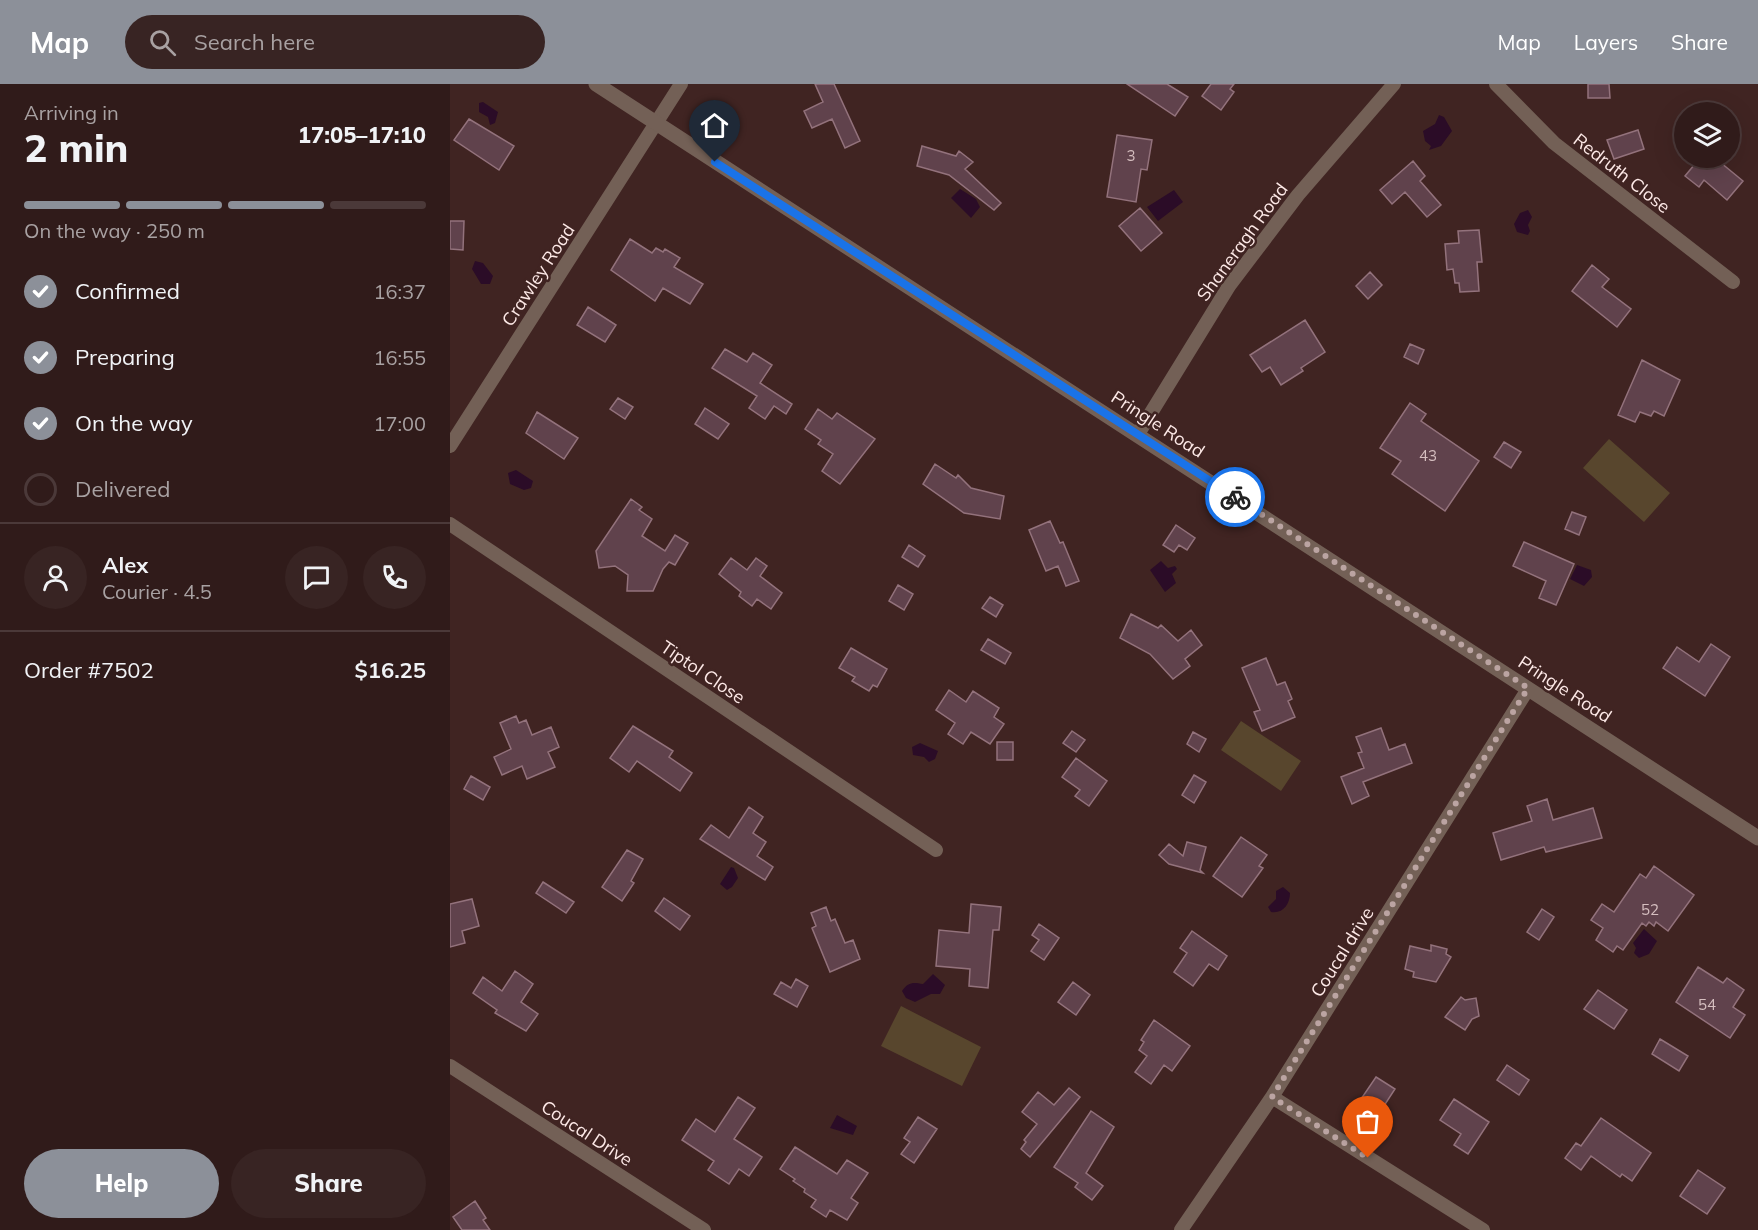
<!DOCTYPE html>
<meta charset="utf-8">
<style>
body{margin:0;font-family:Mulish,sans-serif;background:#382423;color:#f1f3f6;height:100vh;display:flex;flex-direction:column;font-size:22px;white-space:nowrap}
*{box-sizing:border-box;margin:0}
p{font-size:20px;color:#a8a1a2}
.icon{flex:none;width:33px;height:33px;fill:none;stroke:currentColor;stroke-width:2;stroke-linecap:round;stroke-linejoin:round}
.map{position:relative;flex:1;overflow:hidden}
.details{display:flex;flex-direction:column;background:#301b1a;width:450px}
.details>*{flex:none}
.tools{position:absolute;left:1224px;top:18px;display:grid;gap:12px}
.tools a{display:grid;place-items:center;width:66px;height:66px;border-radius:50%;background:#301b1a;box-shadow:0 6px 24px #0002,0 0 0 2px #4b3939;font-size:30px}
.pin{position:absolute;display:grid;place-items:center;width:51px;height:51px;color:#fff;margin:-62px -26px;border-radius:50% 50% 50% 0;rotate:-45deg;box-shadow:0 0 6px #0007}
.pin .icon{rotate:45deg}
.courier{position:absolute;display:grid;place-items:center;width:60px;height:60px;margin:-30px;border:4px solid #1a73e8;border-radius:50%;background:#fff;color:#222;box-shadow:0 2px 8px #0007}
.overview em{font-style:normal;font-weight:800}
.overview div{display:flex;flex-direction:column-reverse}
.overview{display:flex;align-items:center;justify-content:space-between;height:102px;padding:0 24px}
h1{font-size:39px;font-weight:800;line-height:45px}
.bar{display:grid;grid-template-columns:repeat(4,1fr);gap:9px 6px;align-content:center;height:72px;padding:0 24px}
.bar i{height:8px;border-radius:4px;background:#4b3939}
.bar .current{background:#8c9099}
.bar p{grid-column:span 4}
.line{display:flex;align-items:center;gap:15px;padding:0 24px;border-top:2px solid #4b3939}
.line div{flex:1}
.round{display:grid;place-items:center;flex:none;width:63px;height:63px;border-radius:32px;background:#382423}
ol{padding:0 24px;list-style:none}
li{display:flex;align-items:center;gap:18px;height:66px}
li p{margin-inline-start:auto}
li .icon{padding:6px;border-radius:50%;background:#8c9099;color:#fff;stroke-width:4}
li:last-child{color:#a8a1a2}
li i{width:33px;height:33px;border:3px solid #4b3939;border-radius:50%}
.primary-button{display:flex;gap:12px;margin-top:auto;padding:12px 24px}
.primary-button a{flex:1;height:69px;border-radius:36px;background:#8c9099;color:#fff;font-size:24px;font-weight:800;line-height:69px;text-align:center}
.primary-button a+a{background:#382423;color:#f1f3f6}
header{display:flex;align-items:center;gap:36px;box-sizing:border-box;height:84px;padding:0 30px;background:#8c9099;color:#fff}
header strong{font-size:28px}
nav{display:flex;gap:33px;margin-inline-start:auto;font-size:21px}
.search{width:420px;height:54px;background:#382423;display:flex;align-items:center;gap:15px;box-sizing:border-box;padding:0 21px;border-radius:33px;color:#a8a1a2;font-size:22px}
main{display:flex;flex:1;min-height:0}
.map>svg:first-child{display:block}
.green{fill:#58462d}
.water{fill:#2b0c27}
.building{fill:#60424c;stroke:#93727c;stroke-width:1.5}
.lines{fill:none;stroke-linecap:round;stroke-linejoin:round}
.minor{stroke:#736056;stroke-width:14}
.tertiary{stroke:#736056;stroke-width:15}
.done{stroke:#bba4a2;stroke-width:6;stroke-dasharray:0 10.8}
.route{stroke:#1a73e8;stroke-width:8}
.labels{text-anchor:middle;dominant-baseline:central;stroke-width:5;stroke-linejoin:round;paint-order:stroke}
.number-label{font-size:15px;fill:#d6bfc0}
.street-label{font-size:18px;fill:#fde9e7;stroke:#402422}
</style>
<header>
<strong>Map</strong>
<div class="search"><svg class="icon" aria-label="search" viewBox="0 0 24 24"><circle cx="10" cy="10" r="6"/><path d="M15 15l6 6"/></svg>Search here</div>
<nav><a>Map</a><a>Layers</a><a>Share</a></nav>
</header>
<main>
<section class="details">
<div class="overview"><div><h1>2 min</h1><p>Arriving in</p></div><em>17:05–17:10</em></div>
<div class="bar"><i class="current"></i><i class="current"></i><i class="current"></i><i></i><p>On the way · 250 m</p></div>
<ol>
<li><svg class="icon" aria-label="check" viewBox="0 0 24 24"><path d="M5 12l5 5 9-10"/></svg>Confirmed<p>16:37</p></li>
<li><svg class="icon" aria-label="check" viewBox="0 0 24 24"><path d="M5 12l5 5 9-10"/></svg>Preparing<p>16:55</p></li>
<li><svg class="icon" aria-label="check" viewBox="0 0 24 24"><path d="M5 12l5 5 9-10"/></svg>On the way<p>17:00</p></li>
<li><i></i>Delivered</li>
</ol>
<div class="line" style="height:108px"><a class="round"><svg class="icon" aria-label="person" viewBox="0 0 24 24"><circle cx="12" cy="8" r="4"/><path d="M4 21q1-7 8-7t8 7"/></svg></a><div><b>Alex</b><p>Courier · 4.5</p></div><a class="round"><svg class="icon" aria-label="chat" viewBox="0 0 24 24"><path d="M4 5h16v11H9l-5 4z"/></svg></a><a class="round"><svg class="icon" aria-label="phone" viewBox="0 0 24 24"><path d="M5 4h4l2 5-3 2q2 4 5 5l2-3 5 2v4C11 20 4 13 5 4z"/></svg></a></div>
<div class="line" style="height:78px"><div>Order #7502</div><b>$16.25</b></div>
<div class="primary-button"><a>Help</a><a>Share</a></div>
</section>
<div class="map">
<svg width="1308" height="1146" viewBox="0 0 1308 1146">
<rect width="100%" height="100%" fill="#402422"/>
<path class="green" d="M 1159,355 L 1220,409 L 1194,438 L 1133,384 Z
M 791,637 L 851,677 L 831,707 L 771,666 Z
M 451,922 L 531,963 L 512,1002 L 431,962 Z"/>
<path class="water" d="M 33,18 L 48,28 L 45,39 L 40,41 L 38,33 L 29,28 L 29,19 Z
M 989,31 L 994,33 L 1002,47 L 991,62 L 979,66 L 981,62 L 975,57 L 973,47 L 985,40 Z
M 510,105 L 526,115 L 530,123 L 521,134 L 501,114 Z
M 724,106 L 733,118 L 708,137 L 697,123 Z
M 1078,126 L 1082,133 L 1078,141 L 1080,147 L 1078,151 L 1067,148 L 1064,140 L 1070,129 Z
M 25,177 L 33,179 L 43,192 L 40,200 L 31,200 L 22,185 Z
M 66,386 L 83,397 L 81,404 L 74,406 L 60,400 L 58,389 Z
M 711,477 L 718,484 L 725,482 L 727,485 L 722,490 L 726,499 L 715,508 L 700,486 Z
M 1127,481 L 1141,486 L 1142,493 L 1134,502 L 1120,495 Z
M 470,659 L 488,667 L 485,675 L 479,678 L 474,673 L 463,671 L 462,663 Z
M 281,783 L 284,784 L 288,794 L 282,803 L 277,806 L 270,800 Z
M 833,803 L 840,809 C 840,820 833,830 821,828 L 818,823 L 826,815 L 826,807 Z
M 1194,845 L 1207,857 L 1199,870 L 1189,874 L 1184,869 L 1186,864 L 1183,859 Z
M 483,890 L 495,901 L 490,910 L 481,910 L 465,918 L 456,914 L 452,907 C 458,898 463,898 473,900 Z
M 387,1031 L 407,1042 L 403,1051 L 380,1044 Z"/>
<path class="building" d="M 365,0 L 384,0 L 410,57 L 395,64 L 382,35 L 362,44 L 354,27 L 373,18 Z
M 677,0 L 717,0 L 738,13 L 725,32 Z
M 761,0 L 784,0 L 780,5 L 784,8 L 771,26 L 752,12 Z
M 1138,0 L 1159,0 L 1160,14 L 1138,14 Z
M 19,35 L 64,62 L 49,86 L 4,56 Z
M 1188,46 L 1194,65 L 1164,75 L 1157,56 Z
M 667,51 L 702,56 L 697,86 L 691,85 L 686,118 L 657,113 Z
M 472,62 L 506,72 L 509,67 L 523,78 L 515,85 L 551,119 L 544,126 L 499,91 L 467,82 Z
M 1250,74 L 1265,74 L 1293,97 L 1277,116 L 1254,96 L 1249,103 L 1235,92 Z
M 963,77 L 975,92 L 970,97 L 991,121 L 977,133 L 955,108 L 942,120 L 930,106 Z
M 690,124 L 712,149 L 691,167 L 669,142 Z
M 0,137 L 14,137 L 13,166 L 0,165 Z
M 1029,146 L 1032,178 L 1027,178 L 1029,207 L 1010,208 L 1009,199 L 1005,199 L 1003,185 L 997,186 L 995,160 L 1009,159 L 1008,147 Z
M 180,155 L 202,169 L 206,164 L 213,168 L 215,165 L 230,174 L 224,183 L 253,200 L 240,220 L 213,204 L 205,217 L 161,186 Z
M 1142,181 L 1159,195 L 1152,203 L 1181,225 L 1167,243 L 1122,207 Z
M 920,188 L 932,201 L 918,215 L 906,202 Z
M 138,223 L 166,241 L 155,258 L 127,241 Z
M 855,236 L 875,268 L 851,284 L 853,287 L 831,301 L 820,283 L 812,288 L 800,271 Z
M 960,260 L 974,266 L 968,280 L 954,273 Z
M 275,265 L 297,278 L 303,269 L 322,281 L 310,299 L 342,320 L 336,330 L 324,322 L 315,335 L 299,324 L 307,312 L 262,284 Z
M 1192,276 L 1230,296 L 1214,332 L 1204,327 L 1201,332 L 1190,328 L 1185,338 L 1168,331 Z
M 168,314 L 183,323 L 175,335 L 160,325 Z
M 960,319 L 976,330 L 971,337 L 1029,377 L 995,427 L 942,390 L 951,377 L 930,364 Z
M 255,324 L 279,340 L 268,355 L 245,340 Z
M 368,325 L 382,335 L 387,329 L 425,355 L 390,400 L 372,387 L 383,370 L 368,360 L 371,356 L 355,345 Z
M 87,328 L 128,354 L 114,375 L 76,349 Z
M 1054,358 L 1071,368 L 1061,384 L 1044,373 Z
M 485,380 L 506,394 L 508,391 L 521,404 L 554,412 L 550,435 L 514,429 L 473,400 Z
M 181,415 L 192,423 L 189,426 L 202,435 L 192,452 L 215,467 L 225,451 L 238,459 L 225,481 L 219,478 L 213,485 L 203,507 L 177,507 L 178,491 L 165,482 L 149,484 L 146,467 Z
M 1122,428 L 1136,433 L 1129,451 L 1115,445 Z
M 600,437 L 610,459 L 613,458 L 629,497 L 616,502 L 608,482 L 596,487 L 579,446 Z
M 726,441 L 745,454 L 737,466 L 729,461 L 724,468 L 713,461 Z
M 1074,458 L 1124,480 L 1106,521 L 1089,514 L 1096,497 L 1063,482 Z
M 459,461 L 475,472 L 468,483 L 452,473 Z
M 281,474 L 297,486 L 306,474 L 317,482 L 310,492 L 332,509 L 321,525 L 307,515 L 302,522 L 289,512 L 291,508 L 269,490 Z
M 448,501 L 463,510 L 454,526 L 439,517 Z
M 540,513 L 553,521 L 546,533 L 532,524 Z
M 681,530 L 708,544 L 711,541 L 728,557 L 741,546 L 752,561 L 735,575 L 740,582 L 723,595 L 700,570 L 670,554 Z
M 538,555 L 561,569 L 555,580 L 531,566 Z
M 1261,560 L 1280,573 L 1255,612 L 1213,584 L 1227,563 L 1249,578 Z
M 401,564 L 437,585 L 427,603 L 423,601 L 419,607 L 402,597 L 405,593 L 389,584 Z
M 816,574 L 827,601 L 835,598 L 842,615 L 838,617 L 845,633 L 812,647 L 804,628 L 810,626 L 792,584 Z
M 499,606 L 516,618 L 523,607 L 549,624 L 544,633 L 554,640 L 540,660 L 521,648 L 513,660 L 498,650 L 505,639 L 486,626 Z
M 66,632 L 69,639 L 76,636 L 82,651 L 101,643 L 109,663 L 98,668 L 105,683 L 77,695 L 72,682 L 52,691 L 44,673 L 61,665 L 50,639 Z
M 183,642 L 223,667 L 219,673 L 242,689 L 230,707 L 187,677 L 179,688 L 160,674 Z
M 931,644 L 939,666 L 955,660 L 962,679 L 913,698 L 919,712 L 902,720 L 891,693 L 914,684 L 908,669 L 912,668 L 906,653 Z
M 622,647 L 635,656 L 626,668 L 613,659 Z
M 743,648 L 756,655 L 749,668 L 737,660 Z
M 547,658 L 563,658 L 563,676 L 547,676 Z
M 626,674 L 657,697 L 639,722 L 625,712 L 630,706 L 612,693 Z
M 744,691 L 756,698 L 744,719 L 732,711 Z
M 21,692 L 40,703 L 33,716 L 14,705 Z
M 1097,715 L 1103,736 L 1143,724 L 1152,754 L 1096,768 L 1094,763 L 1051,776 L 1043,749 L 1082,737 L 1077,722 Z
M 299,723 L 313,733 L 303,749 L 316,758 L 307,772 L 323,783 L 315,796 L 250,755 L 261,741 L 279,754 Z
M 791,753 L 817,771 L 809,782 L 813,784 L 792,813 L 763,792 Z
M 737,758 L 756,763 L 750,786 L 753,789 L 719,780 L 709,771 L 719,760 L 733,772 Z
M 177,766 L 193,775 L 181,797 L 184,799 L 172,817 L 152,803 Z
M 1204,782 L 1244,811 L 1218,847 L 1206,838 L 1204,842 L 1199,838 L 1196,842 L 1192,839 L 1173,866 L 1167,862 L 1163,868 L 1146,856 L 1153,844 L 1141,836 L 1152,820 L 1164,828 L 1190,790 L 1196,794 Z
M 93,798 L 124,818 L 116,829 L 86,809 Z
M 214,814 L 240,832 L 230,846 L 205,827 Z
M 22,815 L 29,842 L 12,847 L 15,859 L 0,863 L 0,820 Z
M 521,820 L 551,823 L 549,846 L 543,846 L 538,904 L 519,902 L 520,885 L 486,882 L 489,846 L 519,849 Z
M 376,823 L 381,837 L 385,835 L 395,859 L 403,856 L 410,875 L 380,888 L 362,844 L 366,842 L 361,829 Z
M 1092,825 L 1104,833 L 1089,856 L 1077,848 Z
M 589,840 L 609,854 L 594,876 L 581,867 L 589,856 L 582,851 Z
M 742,847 L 777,872 L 768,886 L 759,880 L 743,902 L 724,888 L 737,869 L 730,864 Z
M 981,861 L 997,865 L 996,870 L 1001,873 L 986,898 L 963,893 L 964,888 L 955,885 L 960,862 L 981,867 Z
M 1248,883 L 1273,899 L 1277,894 L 1294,906 L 1283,923 L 1295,931 L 1280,954 L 1226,918 Z
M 65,887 L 83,900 L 71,918 L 88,930 L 76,947 L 45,929 L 47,926 L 23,909 L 33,893 L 52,907 Z
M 346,895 L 358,902 L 347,923 L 324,910 L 331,898 L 341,904 Z
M 623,898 L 640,911 L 626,931 L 608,918 Z
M 1148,906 L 1177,926 L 1164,945 L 1134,925 Z
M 1011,913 L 1015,916 L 1026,914 L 1029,932 L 1022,935 L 1015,946 L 995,933 Z
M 704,936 L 740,962 L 722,987 L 714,981 L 701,1000 L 685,988 L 697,972 L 689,966 L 694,958 L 691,956 Z
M 1210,955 L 1238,972 L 1229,987 L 1202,970 Z
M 1057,981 L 1079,996 L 1069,1011 L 1047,996 Z
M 926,993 L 945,1005 L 930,1028 L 911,1015 Z
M 619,1004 L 630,1013 L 580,1073 L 571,1065 L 576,1058 L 574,1056 L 587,1040 L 572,1028 L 588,1008 L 604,1021 Z
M 288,1013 L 305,1024 L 284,1055 L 312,1073 L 299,1092 L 289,1085 L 279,1100 L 258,1086 L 264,1077 L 232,1056 L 246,1035 L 265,1048 Z
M 1004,1015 L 1039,1038 L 1018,1070 L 1004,1061 L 1011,1050 L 990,1036 Z
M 641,1027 L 664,1043 L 636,1089 L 653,1102 L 642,1116 L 625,1103 L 628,1099 L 604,1083 Z
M 468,1033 L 487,1045 L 464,1079 L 451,1070 L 460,1058 L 454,1054 Z
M 1151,1034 L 1201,1069 L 1182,1097 L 1172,1090 L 1170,1093 L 1141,1072 L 1131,1086 L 1115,1074 L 1126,1059 L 1131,1062 Z
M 345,1063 L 387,1090 L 397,1076 L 418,1089 L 401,1114 L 408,1119 L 397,1136 L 380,1126 L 376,1133 L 361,1123 L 366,1116 L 354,1108 L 355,1105 L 343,1097 L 345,1095 L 330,1085 Z
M 1248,1086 L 1275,1104 L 1257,1130 L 1230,1112 Z
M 25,1117 L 36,1134 L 33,1136 L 40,1146 L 12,1146 L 3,1133 Z"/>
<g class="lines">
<path class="minor" d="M 1046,0 L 1104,59 L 1283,198
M 688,350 L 779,202 L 848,111 L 944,0
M 0,362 L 231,0
M 0,440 L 486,766
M 0,982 L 254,1146
M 822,1013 L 1033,1146
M 731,1146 L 822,1013 L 1078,605"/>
<path class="tertiary" d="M 146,0 L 1308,754"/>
</g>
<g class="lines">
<path class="done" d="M 785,413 L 1078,604 L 822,1013 L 918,1074"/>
<path class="route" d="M 265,78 L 785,413"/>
</g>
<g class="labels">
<g class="number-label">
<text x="681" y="71">3</text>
<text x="978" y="371">43</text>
<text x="1200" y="825">52</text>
<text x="1257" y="920">54</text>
</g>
<g class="street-label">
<text transform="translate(1172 89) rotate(38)">Redruth Close</text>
<text transform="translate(792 158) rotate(-54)">Shaneragh Road</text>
<text transform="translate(88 191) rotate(-57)">Crawley Road</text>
<text transform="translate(708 340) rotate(33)">Pringle Road</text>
<text transform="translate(253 588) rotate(34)">Tiptol Close</text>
<text transform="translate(1115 605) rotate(33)">Pringle Road</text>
<text transform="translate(892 868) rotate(-58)">Coucal drive</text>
<text transform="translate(137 1049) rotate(33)">Coucal Drive</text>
</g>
</g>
</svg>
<div class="tools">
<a><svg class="icon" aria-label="layers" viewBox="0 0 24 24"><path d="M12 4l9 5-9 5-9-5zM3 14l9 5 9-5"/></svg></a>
</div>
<div class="pin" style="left:918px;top:1074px;background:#ea580c"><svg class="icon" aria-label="bag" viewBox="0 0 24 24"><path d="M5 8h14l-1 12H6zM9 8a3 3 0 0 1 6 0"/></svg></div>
<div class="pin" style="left:265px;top:78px;background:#1f2937"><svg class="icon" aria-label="home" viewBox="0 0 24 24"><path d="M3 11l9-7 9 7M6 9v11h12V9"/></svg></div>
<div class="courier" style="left:785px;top:413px"><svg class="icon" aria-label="bike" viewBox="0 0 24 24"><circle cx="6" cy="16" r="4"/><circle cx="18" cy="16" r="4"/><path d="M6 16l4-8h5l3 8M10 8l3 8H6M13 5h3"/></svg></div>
</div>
</main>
